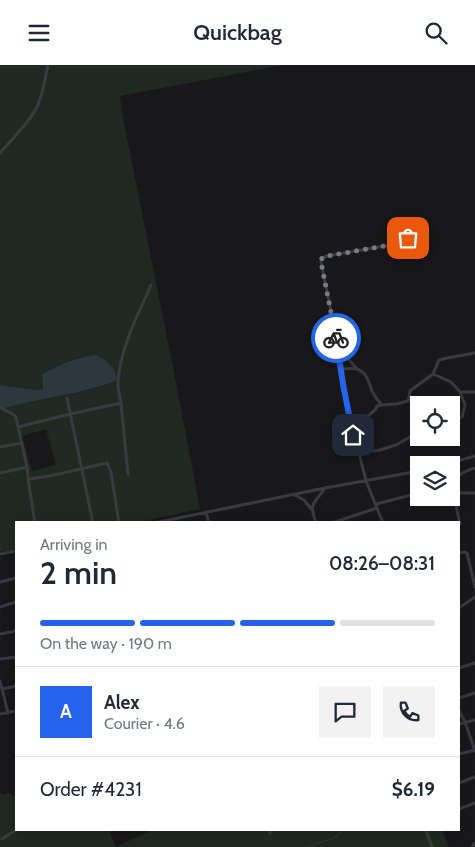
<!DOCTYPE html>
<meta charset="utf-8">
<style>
body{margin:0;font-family:Cabin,sans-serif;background:#f2f2f3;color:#1f2937;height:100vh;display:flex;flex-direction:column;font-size:19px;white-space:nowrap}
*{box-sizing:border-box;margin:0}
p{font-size:16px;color:#747a83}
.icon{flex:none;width:28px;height:28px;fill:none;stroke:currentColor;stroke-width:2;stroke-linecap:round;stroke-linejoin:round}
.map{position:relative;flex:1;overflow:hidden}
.drawer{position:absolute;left:15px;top:456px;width:445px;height:310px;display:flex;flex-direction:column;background:#fff;border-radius:0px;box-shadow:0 2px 12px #0003}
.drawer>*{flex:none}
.tools{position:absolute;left:410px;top:331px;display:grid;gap:10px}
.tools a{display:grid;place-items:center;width:50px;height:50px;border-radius:0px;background:#fff;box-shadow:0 2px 12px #0003;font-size:25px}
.pin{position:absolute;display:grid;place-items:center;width:42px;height:42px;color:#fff;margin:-21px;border-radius:10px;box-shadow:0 2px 8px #0006}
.courier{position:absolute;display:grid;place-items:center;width:50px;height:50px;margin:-25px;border:4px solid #2563eb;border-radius:50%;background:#fff;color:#222;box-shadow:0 1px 6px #0007}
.headline em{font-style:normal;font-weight:600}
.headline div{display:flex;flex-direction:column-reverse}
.headline{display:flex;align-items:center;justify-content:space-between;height:85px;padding:0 25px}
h1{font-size:32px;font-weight:600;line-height:38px}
.bar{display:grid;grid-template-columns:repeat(4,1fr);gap:8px 5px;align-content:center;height:60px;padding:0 25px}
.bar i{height:6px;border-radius:4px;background:#e0e1e3}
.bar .on{background:#2563eb}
.bar p{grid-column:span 4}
.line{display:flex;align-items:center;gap:12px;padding:0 25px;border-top:1px solid #e0e1e3}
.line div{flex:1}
.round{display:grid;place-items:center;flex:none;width:52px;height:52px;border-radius:0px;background:#f2f2f3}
header{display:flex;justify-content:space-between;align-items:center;height:65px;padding:0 25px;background:#fff;font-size:22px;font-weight:600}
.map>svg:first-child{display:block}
.green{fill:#202921;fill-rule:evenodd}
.water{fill:#2d3740}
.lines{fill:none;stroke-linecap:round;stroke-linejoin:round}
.stream{stroke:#2d3740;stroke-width:1}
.street{stroke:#393a40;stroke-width:3}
.done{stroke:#777a83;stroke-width:5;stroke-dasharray:0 9}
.route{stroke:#2563eb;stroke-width:6}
</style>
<header><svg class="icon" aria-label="menu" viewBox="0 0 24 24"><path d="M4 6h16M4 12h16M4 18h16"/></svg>Quickbag<svg class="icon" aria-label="search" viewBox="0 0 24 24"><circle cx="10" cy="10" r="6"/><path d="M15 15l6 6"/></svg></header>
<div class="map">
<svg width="475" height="782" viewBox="0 0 475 782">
<rect width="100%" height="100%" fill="#18181a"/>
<path class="green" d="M 0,0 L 283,0 L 120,31 L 122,48 L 174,307 L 200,444 L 139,457 L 16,458 L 16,485 L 0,487 L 0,344 L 48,333 L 75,328 L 111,318 L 82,292 L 54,302 L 42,311 L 42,317 L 43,324 L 38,325 L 0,320 ZM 46,364 L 56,400 L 32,406 L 22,371 Z
M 0,726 L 2,730 L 9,728 L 16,732 L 16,765 L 109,765 L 116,782 L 0,782 Z
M 152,765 L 442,765 L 449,782 L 116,782 Z"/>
<path class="water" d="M 95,290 C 107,295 115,302 117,314 L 111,318 L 75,328 L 48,333 L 0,344 L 0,320 L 38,325 L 43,324 L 42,310 C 58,299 76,293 95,290 Z"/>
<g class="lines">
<path class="stream" d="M 304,782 L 332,774 L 344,765"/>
<path class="street" d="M 0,88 C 12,74 29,58 37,42 C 43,29 45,14 48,0
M 339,286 L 344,289 L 357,304
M 341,304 C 346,304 352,303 357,304 C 367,307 369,318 372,326 C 375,332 378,336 382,340
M 433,309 L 451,317 L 460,327 L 465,340 L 462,352 L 451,357
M 461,327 L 475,327
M 67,333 L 93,458
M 121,338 L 128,409
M 0,342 L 14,350 L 16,352 L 27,402 L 28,414 L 35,458
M 18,362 L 70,349 L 121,338 C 120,331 117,323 118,315 C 121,281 138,250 151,220
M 354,370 L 361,357 L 375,345 L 377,341 L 382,340 L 396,339 L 408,336 L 409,333 L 410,326 L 433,309 L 439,295 L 447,293 L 475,288
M 0,382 L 22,378
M 359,388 L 380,385 L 396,380 L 419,367
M 444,400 L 475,391
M 0,408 L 27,402
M 28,414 L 50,411 L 107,398 L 111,407 L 119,458
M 455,428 L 475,428
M 293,429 L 304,435 L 312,445
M 376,439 L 419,428
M 206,447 L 209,458
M 154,458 L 325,423 L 419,406
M 316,458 C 308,436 315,439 325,423
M 332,458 L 377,443
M 383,458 L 366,416 L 359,388 L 353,370 L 343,319 L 339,286 L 321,197 L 322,193 L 327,191 L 390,180 L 408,173
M 460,459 C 458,450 451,422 455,415 C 459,408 468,405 475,403
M 459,488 L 465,487 L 467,488 L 475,522
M 0,489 L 16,486
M 0,517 L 16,513
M 0,542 L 16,537
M 459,543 L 475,532
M 0,569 L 16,566
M 0,594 L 16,592
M 459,603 L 475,598
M 0,616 L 8,648
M 2,624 L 16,621
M 459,633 L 475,628
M 459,645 L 465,657 L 475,686
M 0,649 L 16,646
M 459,659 L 475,655
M 459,689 L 475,685
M 459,718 L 475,712
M 459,744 L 475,738
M 269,765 L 270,768
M 426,765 L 432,782
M 2,774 L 16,765
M 472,782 L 475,778"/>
</g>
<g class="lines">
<path class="done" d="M 336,273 L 321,197 L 322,193 L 327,191 L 390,180 L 408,173"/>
<path class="route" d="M 336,273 L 343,319 L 353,370"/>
</g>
</svg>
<div class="tools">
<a><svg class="icon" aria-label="locate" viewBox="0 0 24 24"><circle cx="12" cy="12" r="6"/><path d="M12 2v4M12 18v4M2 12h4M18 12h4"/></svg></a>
<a><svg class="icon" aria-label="layers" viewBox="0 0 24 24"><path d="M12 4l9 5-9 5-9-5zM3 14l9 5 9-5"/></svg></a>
</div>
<div class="pin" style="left:408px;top:173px;background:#ea580c"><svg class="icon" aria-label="bag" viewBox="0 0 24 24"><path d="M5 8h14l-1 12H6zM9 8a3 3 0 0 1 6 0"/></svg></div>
<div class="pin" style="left:353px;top:370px;background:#1f2937"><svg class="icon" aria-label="home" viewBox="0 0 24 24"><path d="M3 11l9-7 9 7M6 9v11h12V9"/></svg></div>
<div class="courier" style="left:336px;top:273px"><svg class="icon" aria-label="bike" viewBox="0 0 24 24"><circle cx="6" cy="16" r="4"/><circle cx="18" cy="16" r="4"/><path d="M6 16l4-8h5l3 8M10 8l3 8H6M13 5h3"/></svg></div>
<section class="drawer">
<div class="headline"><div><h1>2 min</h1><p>Arriving in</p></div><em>08:26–08:31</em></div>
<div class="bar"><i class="on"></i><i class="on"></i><i class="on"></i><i></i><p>On the way · 190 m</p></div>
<div class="line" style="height:90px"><b class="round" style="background:#2563eb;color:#fff">A</b><div><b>Alex</b><p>Courier · 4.6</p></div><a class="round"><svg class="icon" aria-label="chat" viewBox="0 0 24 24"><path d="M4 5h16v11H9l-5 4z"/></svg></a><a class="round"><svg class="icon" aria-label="phone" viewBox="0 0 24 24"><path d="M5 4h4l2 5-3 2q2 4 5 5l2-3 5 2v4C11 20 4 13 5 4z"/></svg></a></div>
<div class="line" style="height:65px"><div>Order #4231</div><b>$6.19</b></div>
</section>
</div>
